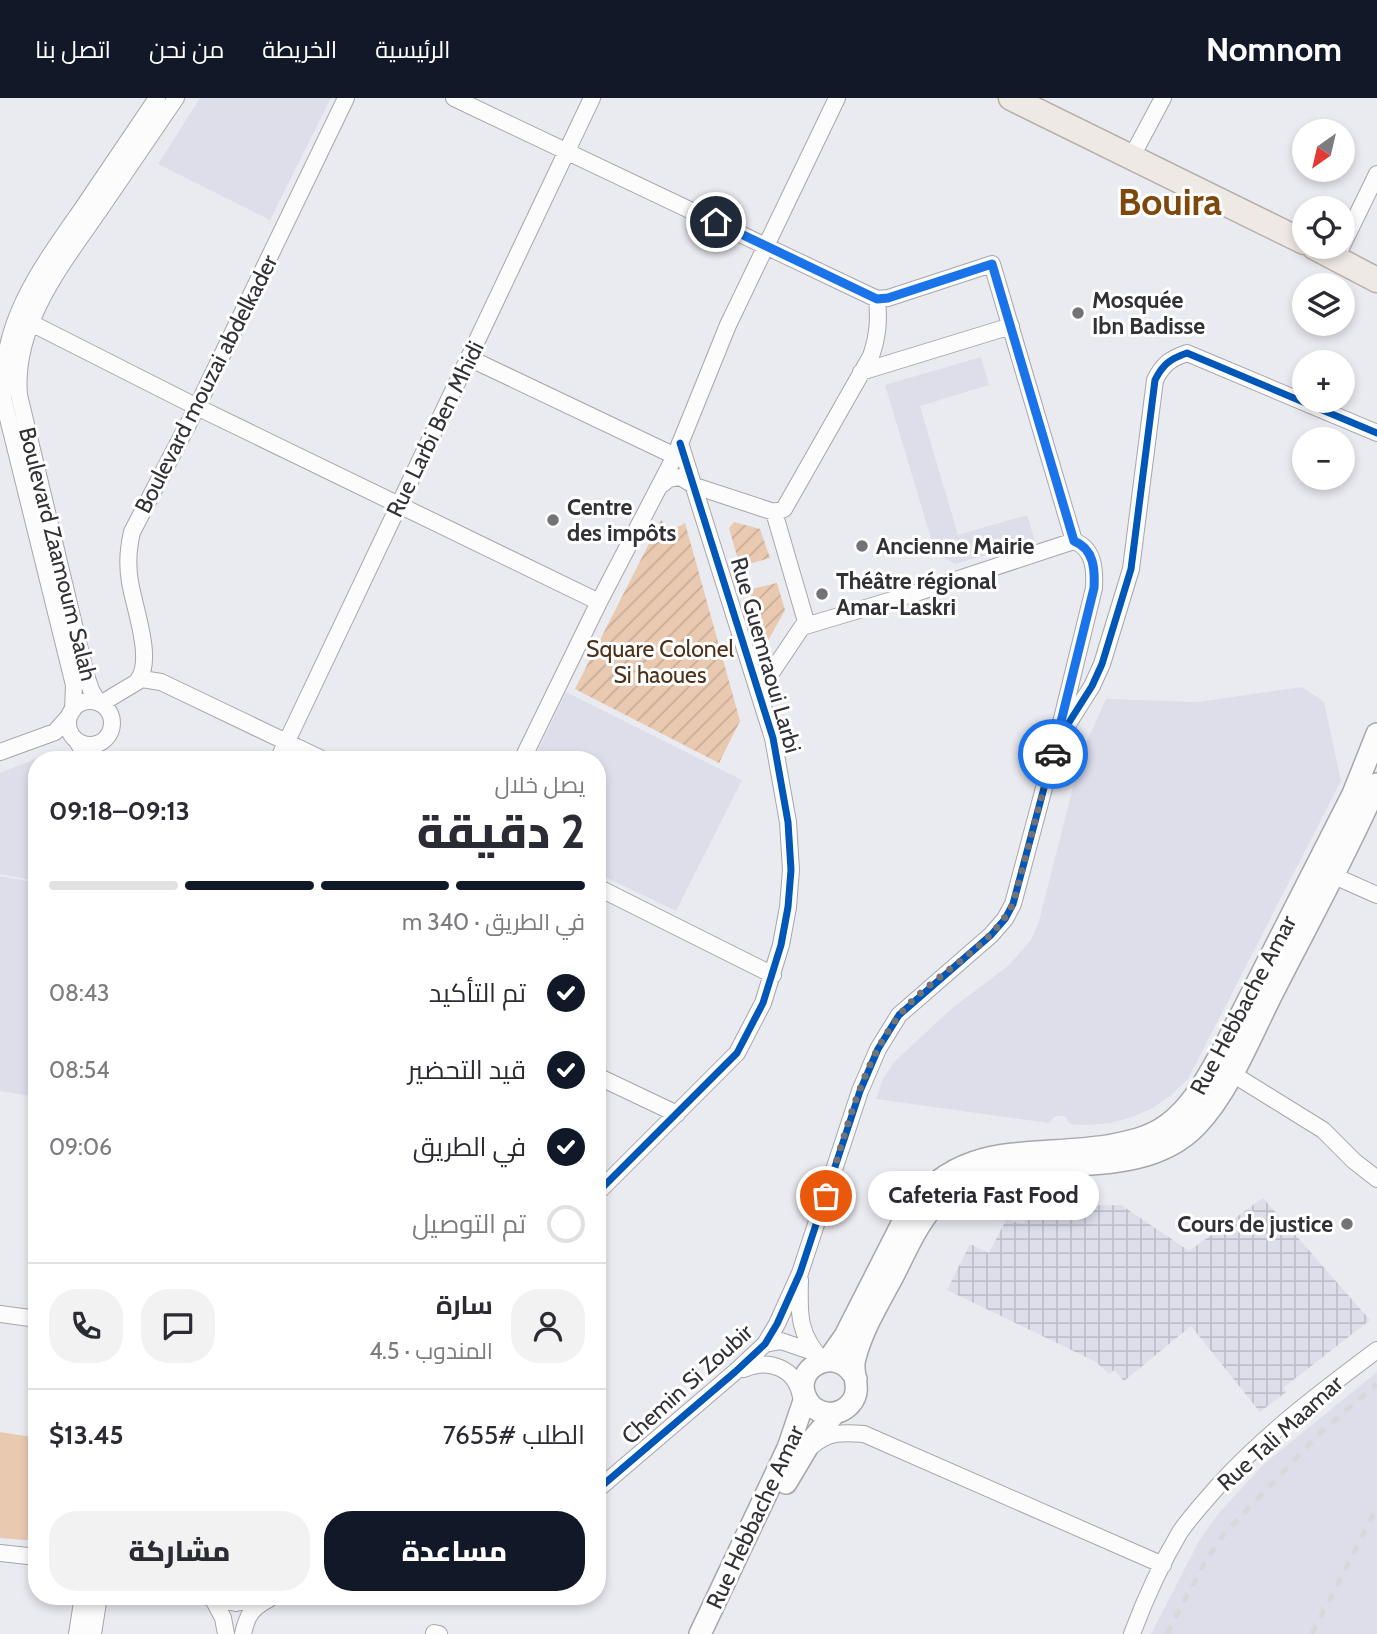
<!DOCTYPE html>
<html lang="ar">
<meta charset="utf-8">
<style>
body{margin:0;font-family:Cabin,Cairo,sans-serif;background:#f2f2f3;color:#2b2b33;direction:rtl;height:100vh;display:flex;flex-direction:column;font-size:26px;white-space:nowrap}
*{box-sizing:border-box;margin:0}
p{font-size:23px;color:#7c7c81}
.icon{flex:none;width:38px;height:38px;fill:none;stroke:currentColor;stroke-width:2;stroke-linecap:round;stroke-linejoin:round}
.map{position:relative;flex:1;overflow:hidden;direction:ltr}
.side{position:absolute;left:28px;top:653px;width:578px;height:854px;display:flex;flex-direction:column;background:#fff;border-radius:28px;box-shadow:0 4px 10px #0003;direction:rtl}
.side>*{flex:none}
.needle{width:46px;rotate:214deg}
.tools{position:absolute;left:1292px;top:21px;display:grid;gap:14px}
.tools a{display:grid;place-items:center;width:63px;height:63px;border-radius:50%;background:#fff;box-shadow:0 4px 10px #0003;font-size:35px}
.pin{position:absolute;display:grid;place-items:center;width:60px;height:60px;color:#fff;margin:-30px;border:4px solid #fff;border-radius:50%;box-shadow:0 2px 7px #0007}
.courier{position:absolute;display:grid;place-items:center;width:70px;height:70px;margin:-35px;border:5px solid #1a73e8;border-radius:50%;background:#fff;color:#222;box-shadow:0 2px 9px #0007}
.bubble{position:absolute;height:49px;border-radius:24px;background:#fff;box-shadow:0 4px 10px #0003;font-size:23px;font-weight:800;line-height:49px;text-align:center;direction:rtl}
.overview em{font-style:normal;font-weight:800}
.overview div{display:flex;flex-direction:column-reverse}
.overview{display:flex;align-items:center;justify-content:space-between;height:119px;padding:0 21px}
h1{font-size:46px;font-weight:800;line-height:52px}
.bar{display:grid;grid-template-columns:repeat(4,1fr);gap:10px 7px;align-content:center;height:84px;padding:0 21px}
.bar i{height:9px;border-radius:5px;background:#e1e1e2}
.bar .current{background:#111827}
.bar p{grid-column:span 4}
.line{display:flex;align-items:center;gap:18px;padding:0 21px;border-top:2px solid #e1e1e2}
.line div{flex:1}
.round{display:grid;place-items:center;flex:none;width:74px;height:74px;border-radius:28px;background:#f2f2f3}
ol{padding:0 21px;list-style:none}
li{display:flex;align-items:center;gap:21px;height:77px}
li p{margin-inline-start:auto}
li .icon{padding:7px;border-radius:50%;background:#111827;color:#fff;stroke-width:4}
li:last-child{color:#7c7c81}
li i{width:38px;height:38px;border:4px solid #e1e1e2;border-radius:50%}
.action{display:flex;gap:14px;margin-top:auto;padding:14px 21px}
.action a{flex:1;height:80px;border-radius:28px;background:#111827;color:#fff;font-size:28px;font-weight:800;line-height:80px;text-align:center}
.action a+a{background:#f2f2f3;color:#2b2b33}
header{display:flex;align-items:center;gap:42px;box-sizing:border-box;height:98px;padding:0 35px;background:#111827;color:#fff}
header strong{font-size:33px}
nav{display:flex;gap:38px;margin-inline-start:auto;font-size:24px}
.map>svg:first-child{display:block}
.built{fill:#dedeeb}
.industrial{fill:url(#industrial-grid)}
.green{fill:#eac9b1}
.garden{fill:url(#garden-furrows)}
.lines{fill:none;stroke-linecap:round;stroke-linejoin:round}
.minor-casing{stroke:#a6a6ab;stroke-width:18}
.secondary-casing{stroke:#a6a6ab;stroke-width:24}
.primary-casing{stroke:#b7aea8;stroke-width:27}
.minor{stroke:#fcfcfd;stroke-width:16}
.secondary{stroke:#fcfcfd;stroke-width:21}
.primary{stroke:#efe9e5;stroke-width:24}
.rail{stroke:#d8d8db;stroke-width:5;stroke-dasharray:9 9;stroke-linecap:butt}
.cycleway-casing{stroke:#fff;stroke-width:11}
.cycleway{stroke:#0057b8;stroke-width:7}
.done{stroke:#727277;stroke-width:7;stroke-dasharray:0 12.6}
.route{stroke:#1a73e8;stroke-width:9}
.poi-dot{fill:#727277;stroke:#fff;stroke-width:2.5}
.labels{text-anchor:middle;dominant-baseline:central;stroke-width:6;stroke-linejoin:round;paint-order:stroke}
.poi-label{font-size:23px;font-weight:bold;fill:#313136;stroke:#fff;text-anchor:start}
.street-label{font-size:23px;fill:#313136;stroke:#fff}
.park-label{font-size:23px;fill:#4c3018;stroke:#fff}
.town-label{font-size:37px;font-weight:bold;fill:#7e480d;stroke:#fff}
</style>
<header>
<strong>Nomnom</strong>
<nav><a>الرئيسية</a><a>الخريطة</a><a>من نحن</a><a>اتصل بنا</a></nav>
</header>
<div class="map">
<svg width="1377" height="1536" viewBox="0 0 1377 1536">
<defs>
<pattern id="industrial-grid" width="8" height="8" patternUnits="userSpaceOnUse" patternTransform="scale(1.75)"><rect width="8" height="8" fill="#dedeeb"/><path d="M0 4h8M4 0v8" fill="none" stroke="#bfbfca"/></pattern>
<pattern id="garden-furrows" width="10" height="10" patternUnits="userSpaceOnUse" patternTransform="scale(1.75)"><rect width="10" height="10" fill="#eac9b1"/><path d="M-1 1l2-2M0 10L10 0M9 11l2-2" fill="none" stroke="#c9ad99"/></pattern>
</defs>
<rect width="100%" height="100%" fill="#eaeaf1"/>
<path class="built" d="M 200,0 L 331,0 L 270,122 L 158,66 Z
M 981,259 L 989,287 L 920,308 L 958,437 L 1027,417 L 1035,443 L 955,466 L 935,454 L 885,287 Z
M 1302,589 L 1324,604 L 1341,683 L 1188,981 L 1170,998 L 1151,1011 L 1132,1019 L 1110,1025 L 1087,1027 L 1070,1026 L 1065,1018 L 1055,1018 L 1049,1025 L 876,1001 L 883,981 L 894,964 L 951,911 L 1008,868 L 1031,842 L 1039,823 L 1082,654 L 1106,601 L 1198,604 Z
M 566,594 L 742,682 L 676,813 L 597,775 L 597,662 L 534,661 Z
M 40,659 L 41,661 L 37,662 L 37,783 L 0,776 L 0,675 Z
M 0,778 L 37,785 L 37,999 L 0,993 Z
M 1377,1274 L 1377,1536 L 1151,1536 L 1199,1443 L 1218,1416 L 1264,1366 Z"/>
<path class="industrial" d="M 1263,1100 L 1370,1222 L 1283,1290 L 1286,1294 L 1260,1314 L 1191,1228 L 1124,1283 L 1114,1272 L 1109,1276 L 1096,1264 L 947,1192 L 970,1146 L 989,1155 L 1006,1122 L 1023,1126 L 1035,1108 L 1121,1107 L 1189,1153 Z"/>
<path class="green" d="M 0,1334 L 37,1340 L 37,1443 L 0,1440 Z"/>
<path class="garden" d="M 661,422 C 669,431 674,432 685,425 L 740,623 L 719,665 L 575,591 Z
M 734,424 L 760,431 L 770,460 L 745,467 L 743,464 L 739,465 L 729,430 Z
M 777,485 L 785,512 L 768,543 L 765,544 L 750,496 L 753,495 L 752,491 Z"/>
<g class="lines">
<g class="minor-casing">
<path id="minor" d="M 454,0 L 877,201
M 1131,60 L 1163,0
M 1342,148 L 1377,76
M 877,201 L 888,200 L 992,166 L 1074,443
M 31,225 L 197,309 L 599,504
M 469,260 L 675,358
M 861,274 L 1011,228
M 660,388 L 669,381 L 680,379 L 695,388 L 774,414 L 784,411 L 871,258 C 878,238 879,222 877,201
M 774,414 L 807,527
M 138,582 C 154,562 134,509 130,484 C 127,467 128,451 132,434 L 197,309 L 346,0
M 759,593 L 802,529 L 919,494 L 1074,443 C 1094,451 1095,471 1094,490 L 1059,633
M68 625a22 22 0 1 1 44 0a22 22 0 1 1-44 0Z
M 98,604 L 91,592 L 86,577 L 19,297 C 13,226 63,165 101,110 C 126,73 151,37 176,0
M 102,605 L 142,581 L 161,584 L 324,662
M 73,612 L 74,587 L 3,300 C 0,224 40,171 82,111 C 107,74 132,37 157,0
M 77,643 L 88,662
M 0,654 L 55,634 L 70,617
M 278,662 L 592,0
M 522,662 L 599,504 L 675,358 L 728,227 L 837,0
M 1332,777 L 1377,797
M 597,789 L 773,877
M 1231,975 L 1323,1032 L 1354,1063 L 1377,1081
M 597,978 L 677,1016
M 597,1095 L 737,955 L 763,905 L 781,847 L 788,809 L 791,772 L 788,724 L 773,640 L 680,345
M 800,1182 C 799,1217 798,1236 823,1263
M 0,1216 L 37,1221
M 765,1246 L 781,1243 L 816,1255
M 744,1271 C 769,1260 796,1270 801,1299
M 812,1348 C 828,1334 843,1334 864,1336 L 1163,1467
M 597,1392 L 735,1274 L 765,1246 L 777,1226 L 800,1175 L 860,993 L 878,951 L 899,917 L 991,837 L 1005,821 L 1013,806 L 1056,645 L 1092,588 L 1102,566 L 1131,471 L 1155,282 C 1163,266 1170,261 1187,255 L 1377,335
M 0,1455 L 37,1459
M 204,1498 L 236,1505 L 268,1498
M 212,1499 L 223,1520 L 226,1536
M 434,1535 L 439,1536
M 77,1536 L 83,1498
M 93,1536 L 99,1498
M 243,1536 C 247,1517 252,1510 269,1501
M 1132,1536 C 1145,1501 1161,1466 1180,1434 C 1191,1418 1205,1403 1218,1388 C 1265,1336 1321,1294 1377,1252"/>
</g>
<g class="secondary-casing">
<path id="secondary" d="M 828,1262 L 845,1238 L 907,1116 C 960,1041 1028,1060 1107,1048 C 1129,1044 1149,1040 1167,1027 C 1194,1007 1208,978 1224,950 L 1353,696 L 1377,636
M 856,1281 C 838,1244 789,1270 807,1302 C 816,1318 839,1320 851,1305 C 863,1291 850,1275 855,1260 C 862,1232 879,1204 893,1178 C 905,1155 915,1130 932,1110 C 994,1036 1129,1099 1197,1027 C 1229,994 1252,935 1273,894 C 1308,825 1346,757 1377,686
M 786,1385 L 811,1343 L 835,1315
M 700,1536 L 788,1350 L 805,1300"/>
</g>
<g class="primary-casing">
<path id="primary" d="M 1011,0 L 1304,144
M 1314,149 L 1377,182"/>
</g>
<use href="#minor" class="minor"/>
<use href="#secondary" class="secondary"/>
<use href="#primary" class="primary"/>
<path class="rail" d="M 1167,1536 L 1205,1464 L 1224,1436 L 1320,1335 L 1377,1286
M 1312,1536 L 1377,1409"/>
<g class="cycleway-casing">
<path id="cycleway" d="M 597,1095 L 737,955 L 763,905 L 781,847 L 788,809 L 791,772 L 788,724 L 773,640 L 680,345
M 597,1392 L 735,1274 L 765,1246 L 777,1226 L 800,1175 L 860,993 L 878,951 L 899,917 L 991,837 L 1005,821 L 1013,806 L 1056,645 L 1092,588 L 1102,566 L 1131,471 L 1155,282 C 1163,266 1170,261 1187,255 L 1377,335"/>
</g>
<use href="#cycleway" class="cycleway"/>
</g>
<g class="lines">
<path class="done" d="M 826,1098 C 845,1038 860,969 898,919 C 931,876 987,855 1013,806 L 1053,656"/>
<path class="route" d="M 716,124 L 877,201 L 888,200 L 992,166 L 1074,443 C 1094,451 1095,471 1094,490 L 1053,656"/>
</g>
<g class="poi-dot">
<circle cx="1078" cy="215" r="7"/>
<circle cx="553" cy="422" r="7"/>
<circle cx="862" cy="448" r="7"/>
<circle cx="822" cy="496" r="7"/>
<circle cx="1347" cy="1126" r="7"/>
</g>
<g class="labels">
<g class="poi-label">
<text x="1092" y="202">Mosquée<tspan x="1092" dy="26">Ibn Badisse</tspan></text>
<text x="567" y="409">Centre<tspan x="567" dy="26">des impôts</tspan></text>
<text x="876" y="448">Ancienne Mairie</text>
<text x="836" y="483">Théâtre régional<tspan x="836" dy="26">Amar-Laskri</tspan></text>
<text x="1333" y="1126" text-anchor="end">Cours de justice</text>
</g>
<g class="street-label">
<text transform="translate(206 286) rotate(-63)">Boulevard mouzai abdelkader</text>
<text transform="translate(435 331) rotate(-64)">Rue Larbi Ben Mhidi</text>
<text transform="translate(58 456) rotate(76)">Boulevard Zaamoum Salah</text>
<text transform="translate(766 557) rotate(74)">Rue Guemraoui Larbi</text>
<text transform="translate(1243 907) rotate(-62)">Rue Hebbache Amar</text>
<text transform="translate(687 1286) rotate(-42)">Chemin Si Zoubir</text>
<text transform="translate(1280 1335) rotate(-42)">Rue Tali Maamar</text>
<text transform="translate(755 1419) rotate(-65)">Rue Hebbache Amar</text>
</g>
<g class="park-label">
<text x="660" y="551">Square Colonel<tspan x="660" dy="26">Si haoues</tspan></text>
</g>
<g class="town-label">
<text x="1170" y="103">Bouira</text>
</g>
</g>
</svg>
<div class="tools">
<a><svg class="needle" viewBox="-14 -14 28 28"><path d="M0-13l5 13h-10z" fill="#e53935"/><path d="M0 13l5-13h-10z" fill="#7c7c81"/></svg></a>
<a><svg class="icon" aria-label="locate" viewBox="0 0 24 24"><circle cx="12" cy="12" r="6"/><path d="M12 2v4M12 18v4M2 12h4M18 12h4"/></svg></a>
<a><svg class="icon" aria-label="layers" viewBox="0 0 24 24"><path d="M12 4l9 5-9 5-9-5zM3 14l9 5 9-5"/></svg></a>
<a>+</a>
<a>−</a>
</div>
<div class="pin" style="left:826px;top:1098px;background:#ea580c"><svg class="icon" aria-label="bag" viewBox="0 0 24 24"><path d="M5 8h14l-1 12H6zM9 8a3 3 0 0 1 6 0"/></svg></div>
<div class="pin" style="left:716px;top:124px;background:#1f2937"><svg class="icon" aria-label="home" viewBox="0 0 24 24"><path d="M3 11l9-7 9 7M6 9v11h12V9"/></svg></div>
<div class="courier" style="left:1053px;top:656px"><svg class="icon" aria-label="car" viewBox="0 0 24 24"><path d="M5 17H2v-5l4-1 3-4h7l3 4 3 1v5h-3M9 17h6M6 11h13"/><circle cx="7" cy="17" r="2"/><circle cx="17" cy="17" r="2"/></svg></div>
<div class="bubble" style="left:868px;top:1073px;width:231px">Cafeteria Fast Food</div>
<section class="side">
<div class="overview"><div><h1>2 دقيقة</h1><p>يصل خلال</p></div><em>09:13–09:18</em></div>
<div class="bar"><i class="current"></i><i class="current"></i><i class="current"></i><i></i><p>في الطريق · 340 m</p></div>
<ol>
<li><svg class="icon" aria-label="check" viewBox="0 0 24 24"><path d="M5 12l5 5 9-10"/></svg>تم التأكيد<p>08:43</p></li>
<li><svg class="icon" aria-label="check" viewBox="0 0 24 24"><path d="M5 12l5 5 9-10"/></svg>قيد التحضير<p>08:54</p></li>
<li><svg class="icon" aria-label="check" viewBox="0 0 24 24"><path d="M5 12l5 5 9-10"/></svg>في الطريق<p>09:06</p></li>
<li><i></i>تم التوصيل</li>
</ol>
<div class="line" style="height:126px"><a class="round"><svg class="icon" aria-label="person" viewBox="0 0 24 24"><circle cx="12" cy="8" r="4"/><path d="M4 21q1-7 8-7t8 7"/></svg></a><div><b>سارة</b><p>المندوب · 4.5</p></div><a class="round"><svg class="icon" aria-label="chat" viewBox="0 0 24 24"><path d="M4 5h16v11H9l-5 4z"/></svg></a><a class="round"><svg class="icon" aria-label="phone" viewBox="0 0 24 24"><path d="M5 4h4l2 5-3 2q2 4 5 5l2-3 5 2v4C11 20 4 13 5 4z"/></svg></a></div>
<div class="line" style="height:91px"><div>الطلب #7655</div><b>$13.45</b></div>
<div class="action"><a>مساعدة</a><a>مشاركة</a></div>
</section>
</div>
